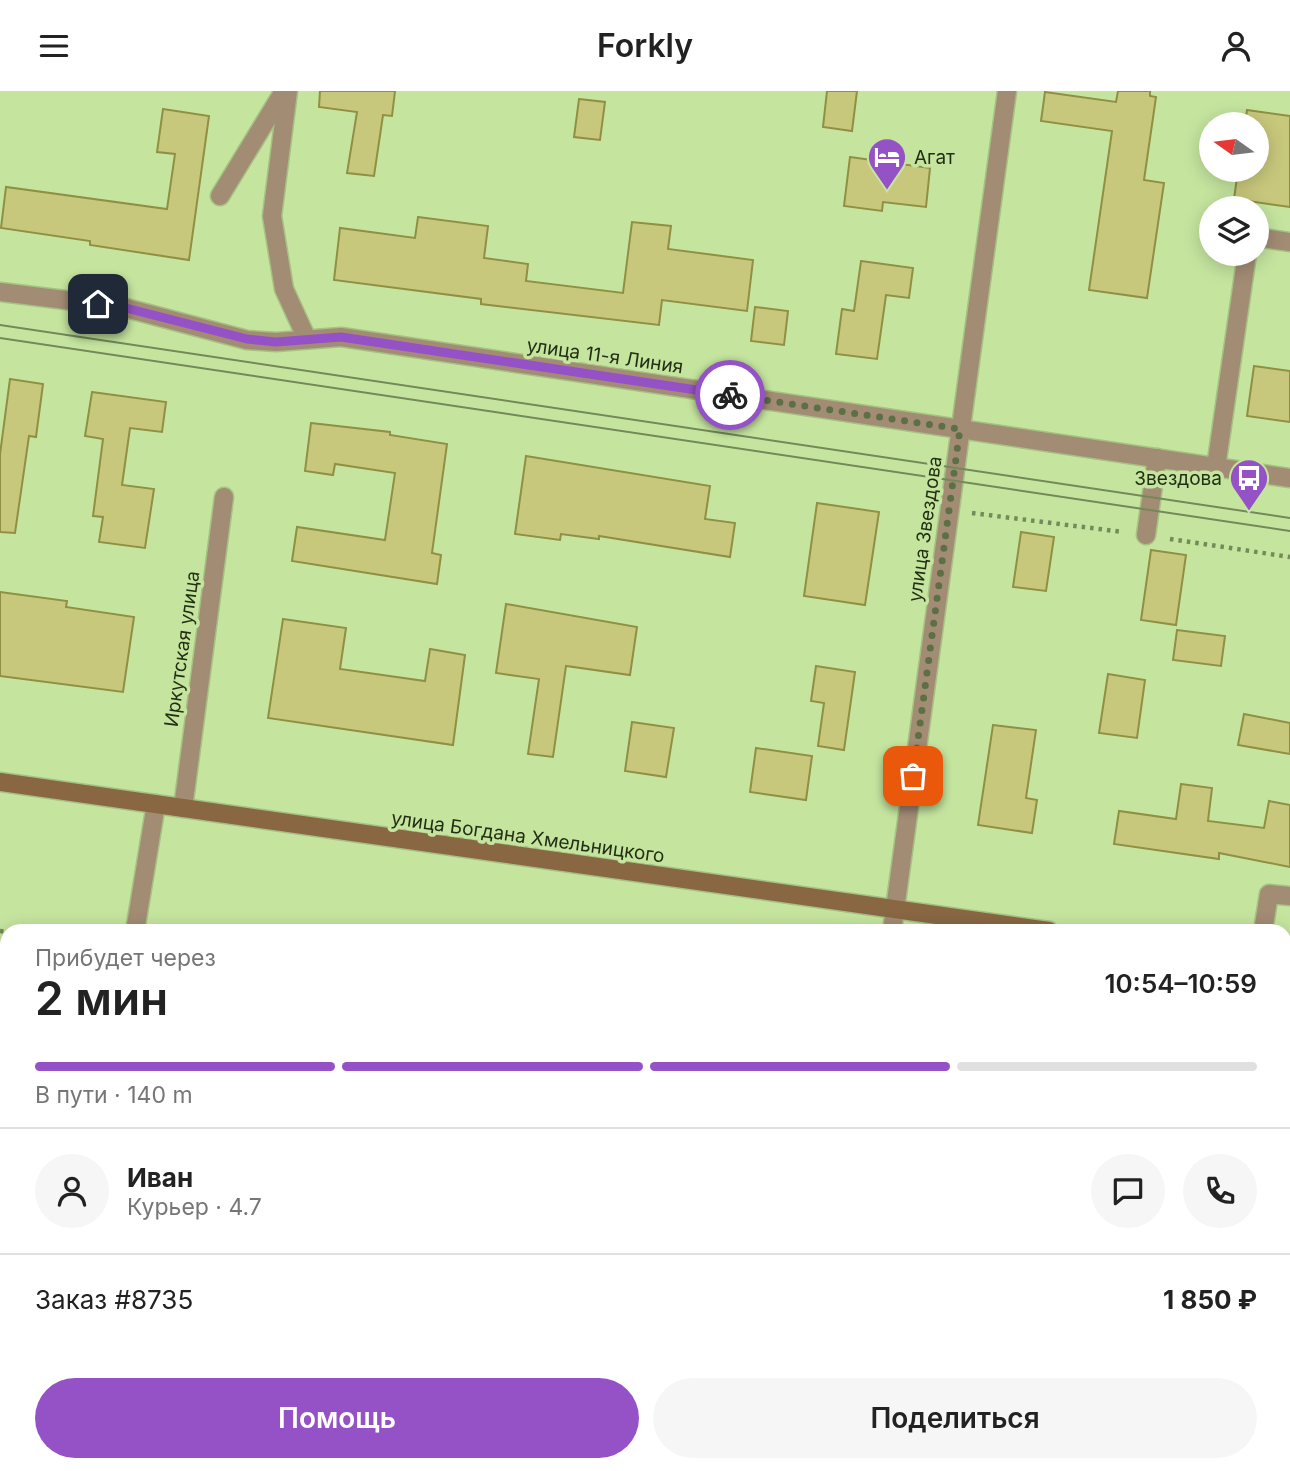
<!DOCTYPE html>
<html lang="ru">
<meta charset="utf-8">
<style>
body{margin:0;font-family:Inter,sans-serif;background:#f6f6f6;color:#222;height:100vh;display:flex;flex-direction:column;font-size:26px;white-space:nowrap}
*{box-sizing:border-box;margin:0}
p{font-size:23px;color:#767676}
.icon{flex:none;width:38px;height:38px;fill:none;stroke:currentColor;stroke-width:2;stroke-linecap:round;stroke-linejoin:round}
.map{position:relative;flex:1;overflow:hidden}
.drawer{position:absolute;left:0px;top:833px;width:1292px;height:548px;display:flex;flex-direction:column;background:#fff;border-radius:21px 21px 0 0;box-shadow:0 4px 18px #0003}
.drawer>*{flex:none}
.needle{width:46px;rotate:284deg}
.buttons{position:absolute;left:1199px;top:21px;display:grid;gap:14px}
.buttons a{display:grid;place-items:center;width:70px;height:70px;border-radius:50%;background:#fff;box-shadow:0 4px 18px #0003;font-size:35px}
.pin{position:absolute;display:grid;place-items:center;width:60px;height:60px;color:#fff;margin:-30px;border-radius:14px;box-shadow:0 4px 10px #0006}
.courier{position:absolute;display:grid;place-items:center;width:70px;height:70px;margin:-35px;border:5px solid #9552c7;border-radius:50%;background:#fff;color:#222;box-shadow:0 2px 9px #0007}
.head em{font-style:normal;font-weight:600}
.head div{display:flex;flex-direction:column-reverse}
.head{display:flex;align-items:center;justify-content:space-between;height:119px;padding:0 35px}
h1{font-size:46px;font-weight:600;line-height:52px}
.bar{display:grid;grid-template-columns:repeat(4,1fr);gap:10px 7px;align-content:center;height:84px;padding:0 35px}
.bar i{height:9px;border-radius:5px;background:#e0e0e0}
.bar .on{background:#9552c7}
.bar p{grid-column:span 4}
.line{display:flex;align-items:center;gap:18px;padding:0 35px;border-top:2px solid #e0e0e0}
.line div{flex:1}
.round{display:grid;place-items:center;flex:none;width:74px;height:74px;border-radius:37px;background:#f6f6f6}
.cta{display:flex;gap:14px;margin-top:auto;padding:14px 35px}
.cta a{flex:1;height:80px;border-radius:42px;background:#9552c7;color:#fff;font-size:28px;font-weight:600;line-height:80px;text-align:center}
.cta a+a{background:#f6f6f6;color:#222}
header{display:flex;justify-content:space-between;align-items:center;height:91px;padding:0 35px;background:#fff;font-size:32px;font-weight:600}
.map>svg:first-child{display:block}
.built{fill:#bbde90}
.green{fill:#f1a6b2}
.building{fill:#c8c87c;stroke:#908f44;stroke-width:2}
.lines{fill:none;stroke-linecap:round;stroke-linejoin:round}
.lane-casing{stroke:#a5c183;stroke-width:21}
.street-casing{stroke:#a5c183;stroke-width:21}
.secondary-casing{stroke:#a5c183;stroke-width:21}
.path{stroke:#748a5a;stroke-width:4.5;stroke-dasharray:3.5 5;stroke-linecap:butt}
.lane{stroke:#a38c74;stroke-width:18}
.street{stroke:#a38c74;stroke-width:18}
.secondary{stroke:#896743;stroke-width:18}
.tram{stroke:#738959;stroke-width:2}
.done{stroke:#5c6f45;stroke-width:7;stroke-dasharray:0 12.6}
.route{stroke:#9552c7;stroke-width:9}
.labels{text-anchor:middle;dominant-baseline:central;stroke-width:7;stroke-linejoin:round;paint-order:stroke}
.poi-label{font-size:19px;fill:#232f14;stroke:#c5e59f;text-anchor:start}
.street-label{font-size:19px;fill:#232f14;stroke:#c5e59f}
</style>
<header><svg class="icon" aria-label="menu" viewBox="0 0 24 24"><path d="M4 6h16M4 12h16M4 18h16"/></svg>Forkly<svg class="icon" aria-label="person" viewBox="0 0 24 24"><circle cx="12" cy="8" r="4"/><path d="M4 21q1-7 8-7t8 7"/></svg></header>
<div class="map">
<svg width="1290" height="1380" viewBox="0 0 1290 1380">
<rect width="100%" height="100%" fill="#c5e59f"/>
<path class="built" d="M 545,1374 L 750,1374 L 749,1380 L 544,1380 Z"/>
<path class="green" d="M 1284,914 L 1290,915 L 1290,1041 L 1284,1040 Z"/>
<path class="building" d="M 320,0 L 395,0 L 392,25 L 383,24 L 374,85 L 347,82 L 357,21 L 319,16 Z
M 827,0 L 857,0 L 852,40 L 823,36 Z
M 1118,0 L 1150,0 L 1150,5 L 1156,6 L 1144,89 L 1164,92 L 1147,207 L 1089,199 L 1112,40 L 1041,30 L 1045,1 L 1116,11 Z
M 579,8 L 605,11 L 600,49 L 574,46 Z
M 163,18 L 209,25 L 189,169 L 90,154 L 90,150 L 1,137 L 6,96 L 167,118 L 175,63 L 157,61 Z
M 1247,19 L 1290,25 L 1290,116 L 1234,108 L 1238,79 L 1256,79 L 1256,33 L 1245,33 Z
M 850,66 L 930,77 L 926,116 L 883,111 L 882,120 L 844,115 Z
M 418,126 L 488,135 L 484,167 L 528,173 L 526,190 L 623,202 L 632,131 L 671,135 L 668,158 L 753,169 L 747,220 L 662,209 L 659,234 L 481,213 L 481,208 L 334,189 L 340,137 L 415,147 Z
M 861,170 L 913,177 L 909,207 L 886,204 L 877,268 L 836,263 L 842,218 L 854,220 Z
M 755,216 L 788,220 L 784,254 L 751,250 Z
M 1254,275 L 1290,280 L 1290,331 L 1247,325 Z
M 10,288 L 43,293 L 36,346 L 29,345 L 15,442 L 0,441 L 0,363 Z
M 92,301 L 166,311 L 162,341 L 130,337 L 122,394 L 154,398 L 145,457 L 99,451 L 103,426 L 93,425 L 103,348 L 85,345 Z
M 311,332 L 390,341 L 390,344 L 447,353 L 432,462 L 441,464 L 437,493 L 292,470 L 297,436 L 385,449 L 395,382 L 335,373 L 333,384 L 305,380 Z
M 526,365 L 710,395 L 705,428 L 735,432 L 730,466 L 599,445 L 599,448 L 561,443 L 560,449 L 515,443 Z
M 817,412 L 879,421 L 865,514 L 804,505 Z
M 1021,441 L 1054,446 L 1046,500 L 1013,496 Z
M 1151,459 L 1186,464 L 1176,534 L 1141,529 Z
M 0,501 L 67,510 L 66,516 L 134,526 L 123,601 L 0,585 Z
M 506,513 L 637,536 L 630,584 L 566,575 L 553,666 L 528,663 L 539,588 L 496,582 Z
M 283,528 L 346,537 L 340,578 L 425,590 L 430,558 L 465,564 L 453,654 L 268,627 Z
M 1177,539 L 1225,545 L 1221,575 L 1173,569 Z
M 816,575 L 855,581 L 844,659 L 818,655 L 824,612 L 811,610 Z
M 1108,583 L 1145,589 L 1137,647 L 1099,642 Z
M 1244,623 L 1290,632 L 1290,663 L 1238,654 Z
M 632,631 L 674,637 L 666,686 L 625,680 Z
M 993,634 L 1036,639 L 1026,707 L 1037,709 L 1032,742 L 978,734 Z
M 756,657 L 812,665 L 806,709 L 750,701 Z
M 1181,693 L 1212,697 L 1208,730 L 1264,737 L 1269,710 L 1290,714 L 1290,776 L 1219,762 L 1219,768 L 1114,753 L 1119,720 L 1176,728 Z"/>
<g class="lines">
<g class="lane-casing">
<path id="lane" d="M 220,105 L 284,0
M 1256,146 L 1290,151
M 1216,376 L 1247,163
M 1146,444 L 1157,367
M 1263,840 L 1269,803 L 1290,805
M 0,1011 L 7,1011
M 0,1190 L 7,1191
M 1284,1223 L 1290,1224
M 0,1292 L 7,1293
M 382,1380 L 383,1374
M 481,1380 L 482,1374
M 1109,1380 L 1110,1374"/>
</g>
<g class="street-casing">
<path id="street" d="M 288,0 L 272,125 L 284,198 L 306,246
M 0,201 L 122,216 L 247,249 L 276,251 L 341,246 L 1290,387
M 183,717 L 224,406
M 135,840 L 156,713
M 892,840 L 1007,0
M 107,1380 L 108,1374
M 816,1380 L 817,1374"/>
</g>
<g class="secondary-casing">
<path id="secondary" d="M 0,691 L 1049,840
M 1284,873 L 1290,873"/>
</g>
<path class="path" d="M 972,422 L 1123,441
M 1170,448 L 1290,466
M 0,840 L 7,841
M 1284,1046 L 1290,1047
M 760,1380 L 761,1374"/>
<use href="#lane" class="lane"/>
<use href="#street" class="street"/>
<use href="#secondary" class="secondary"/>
<path class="tram" d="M 0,234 L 1290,427
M 0,247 L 1290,440"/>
</g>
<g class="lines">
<path class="done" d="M 730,304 L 960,338 L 913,685"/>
<path class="route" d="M 98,213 L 122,216 L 247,248 L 276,251 L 341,246 L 730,304"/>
</g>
<defs>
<g id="hotel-pin" transform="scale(2.0125)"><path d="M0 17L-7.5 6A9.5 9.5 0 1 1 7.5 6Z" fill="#9552c7" stroke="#c5e59f"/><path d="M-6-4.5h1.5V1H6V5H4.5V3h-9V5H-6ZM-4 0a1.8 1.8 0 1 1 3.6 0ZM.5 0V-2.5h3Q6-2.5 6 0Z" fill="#fff"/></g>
<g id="bus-pin" transform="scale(2.0125)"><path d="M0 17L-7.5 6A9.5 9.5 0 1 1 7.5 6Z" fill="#9552c7" stroke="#c5e59f"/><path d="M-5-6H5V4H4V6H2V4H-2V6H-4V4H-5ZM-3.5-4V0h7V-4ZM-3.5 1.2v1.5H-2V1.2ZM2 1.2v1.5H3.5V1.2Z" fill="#fff"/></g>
</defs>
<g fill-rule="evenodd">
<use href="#hotel-pin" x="887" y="66"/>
<use href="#bus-pin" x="1249" y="387"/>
</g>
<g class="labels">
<g class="poi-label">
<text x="914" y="66">Агат</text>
<text x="1222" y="387" text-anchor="end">Звездова</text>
</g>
<g class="street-label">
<text transform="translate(605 265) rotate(8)">улица 11-я Линия</text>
<text transform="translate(925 438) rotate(-82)">улица Звездова</text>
<text transform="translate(182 558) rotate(-82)">Иркутская улица</text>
<text transform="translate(528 746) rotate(8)">улица Богдана Хмельницкого</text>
</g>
</g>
</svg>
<div class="buttons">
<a><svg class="needle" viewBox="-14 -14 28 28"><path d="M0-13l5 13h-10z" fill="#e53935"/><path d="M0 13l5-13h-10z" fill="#767676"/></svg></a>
<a><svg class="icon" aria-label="layers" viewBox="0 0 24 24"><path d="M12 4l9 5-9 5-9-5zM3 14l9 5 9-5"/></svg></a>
</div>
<div class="pin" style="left:913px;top:685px;background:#ea580c"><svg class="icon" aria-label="bag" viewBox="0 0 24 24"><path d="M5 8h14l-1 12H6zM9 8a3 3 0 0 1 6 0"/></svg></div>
<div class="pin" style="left:98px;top:213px;background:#1f2937"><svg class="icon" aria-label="home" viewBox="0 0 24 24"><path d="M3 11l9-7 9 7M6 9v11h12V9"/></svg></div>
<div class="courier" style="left:730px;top:304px"><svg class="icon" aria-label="bike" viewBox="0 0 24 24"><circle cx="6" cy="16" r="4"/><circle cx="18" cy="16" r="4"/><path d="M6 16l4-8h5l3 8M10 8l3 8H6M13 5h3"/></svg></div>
<section class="drawer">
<div class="head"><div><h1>2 мин</h1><p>Прибудет через</p></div><em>10:54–10:59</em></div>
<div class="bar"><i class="on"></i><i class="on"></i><i class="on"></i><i></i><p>В пути · 140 m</p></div>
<div class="line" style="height:126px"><a class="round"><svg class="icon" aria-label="person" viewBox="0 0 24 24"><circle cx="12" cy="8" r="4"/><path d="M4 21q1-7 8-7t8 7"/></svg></a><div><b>Иван</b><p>Курьер · 4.7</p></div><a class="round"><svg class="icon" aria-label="chat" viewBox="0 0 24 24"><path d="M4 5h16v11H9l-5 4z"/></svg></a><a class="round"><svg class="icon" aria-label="phone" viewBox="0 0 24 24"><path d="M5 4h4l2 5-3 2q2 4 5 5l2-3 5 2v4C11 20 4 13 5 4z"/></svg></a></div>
<div class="line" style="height:91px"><div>Заказ #8735</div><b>1 850 ₽</b></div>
<div class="cta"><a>Помощь</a><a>Поделиться</a></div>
</section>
</div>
